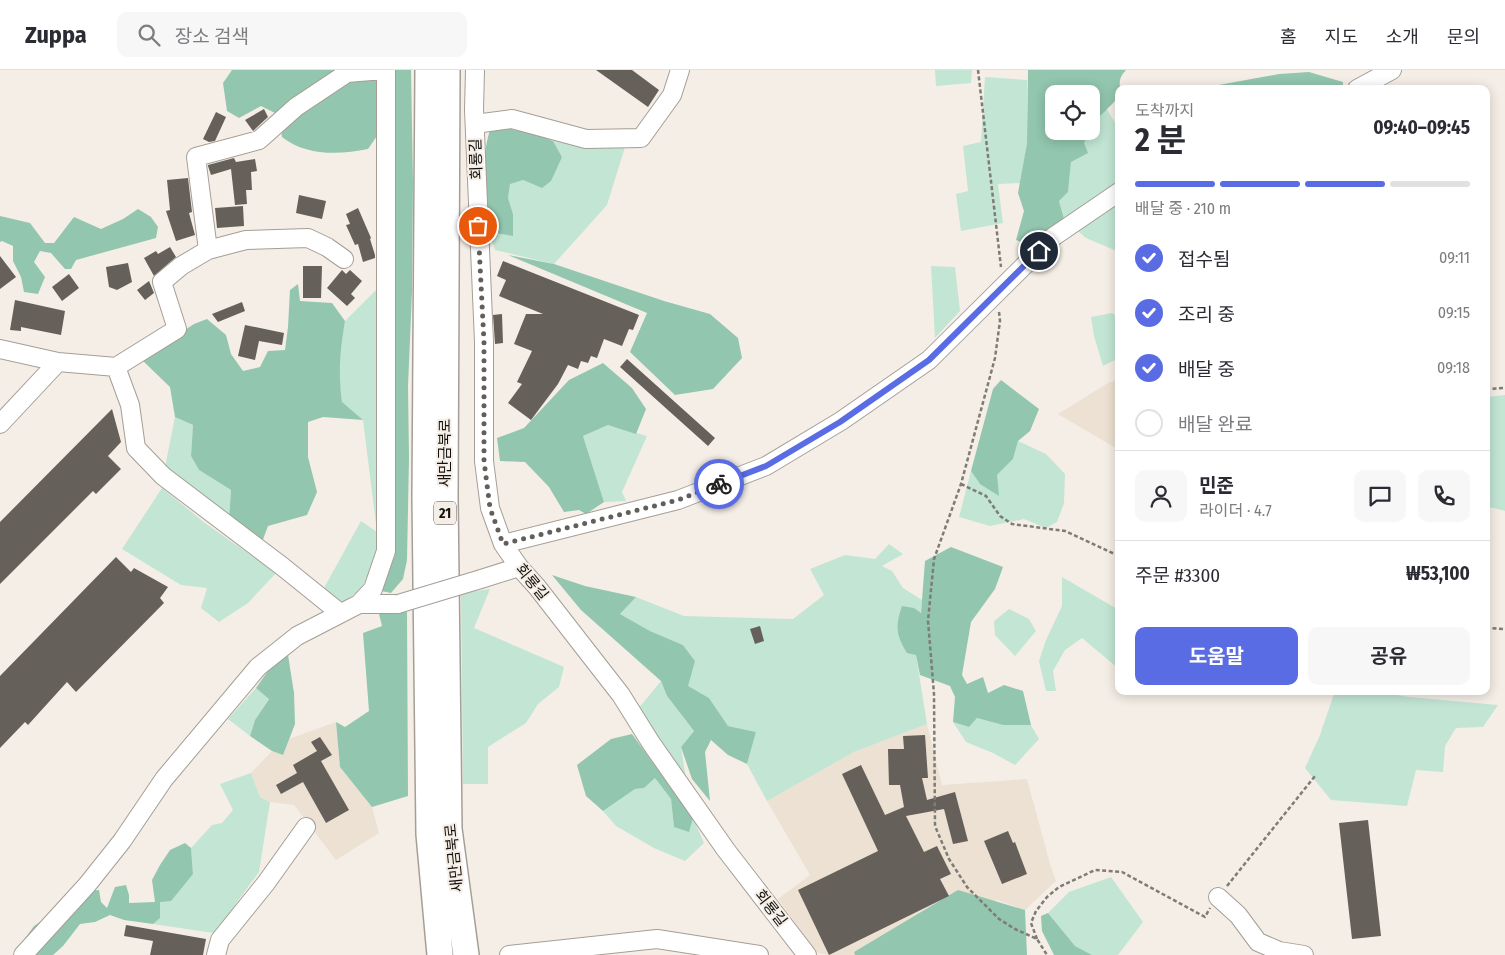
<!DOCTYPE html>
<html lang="ko">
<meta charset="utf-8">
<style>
body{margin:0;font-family:"Fira Sans Condensed","Noto Sans KR",sans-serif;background:#f7f7f7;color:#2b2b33;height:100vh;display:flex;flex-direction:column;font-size:19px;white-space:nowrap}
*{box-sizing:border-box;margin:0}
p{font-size:16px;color:#7c7c81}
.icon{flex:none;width:28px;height:28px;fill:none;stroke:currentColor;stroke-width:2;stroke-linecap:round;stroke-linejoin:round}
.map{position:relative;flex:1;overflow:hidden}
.side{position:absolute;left:1115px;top:15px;width:375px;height:610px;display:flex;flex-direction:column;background:#fff;border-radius:10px;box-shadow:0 2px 12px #0003}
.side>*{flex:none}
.fabs{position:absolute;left:1045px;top:15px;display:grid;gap:10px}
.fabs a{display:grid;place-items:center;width:55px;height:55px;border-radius:10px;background:#fff;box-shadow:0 2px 12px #0003;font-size:25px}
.pin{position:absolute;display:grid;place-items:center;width:42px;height:42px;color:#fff;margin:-21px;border:2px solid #fff;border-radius:50%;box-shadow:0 1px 5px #0007}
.courier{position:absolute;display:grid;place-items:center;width:50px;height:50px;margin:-25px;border:4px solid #5a6ce3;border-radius:50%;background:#fff;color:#222;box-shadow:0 1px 6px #0007}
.overview em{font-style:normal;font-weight:700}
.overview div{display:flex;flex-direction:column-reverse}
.overview{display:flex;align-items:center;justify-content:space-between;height:85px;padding:0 20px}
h1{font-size:32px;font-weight:700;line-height:38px}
.bar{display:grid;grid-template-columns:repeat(4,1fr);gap:8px 5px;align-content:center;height:60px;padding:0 20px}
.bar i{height:6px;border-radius:4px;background:#e1e1e2}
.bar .active{background:#5a6ce3}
.bar p{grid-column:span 4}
.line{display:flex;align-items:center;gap:12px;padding:0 20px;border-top:1px solid #e1e1e2}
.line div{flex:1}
.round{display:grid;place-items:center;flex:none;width:52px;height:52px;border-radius:10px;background:#f7f7f7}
ol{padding:0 20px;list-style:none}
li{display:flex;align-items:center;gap:15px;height:55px}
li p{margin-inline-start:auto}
li .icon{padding:5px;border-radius:50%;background:#5a6ce3;color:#fff;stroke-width:4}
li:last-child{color:#7c7c81}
li i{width:28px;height:28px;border:2px solid #e1e1e2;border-radius:50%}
.button{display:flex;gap:10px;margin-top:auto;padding:10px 20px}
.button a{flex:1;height:58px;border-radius:10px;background:#5a6ce3;color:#fff;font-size:20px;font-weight:700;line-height:58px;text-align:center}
.button a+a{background:#f7f7f7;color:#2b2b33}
header{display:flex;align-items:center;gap:30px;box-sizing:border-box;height:70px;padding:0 25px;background:#fff;border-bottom:1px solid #e1e1e2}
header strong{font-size:24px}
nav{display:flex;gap:28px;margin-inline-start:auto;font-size:18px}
.search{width:350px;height:45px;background:#f7f7f7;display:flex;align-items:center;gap:12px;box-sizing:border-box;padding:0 18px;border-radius:10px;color:#7c7c81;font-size:19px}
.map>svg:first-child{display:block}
.built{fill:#ece1d2}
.green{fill:#c2e5d4}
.forest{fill:#92c6ae}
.building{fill:#656059}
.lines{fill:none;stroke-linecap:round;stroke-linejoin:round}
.minor-casing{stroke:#a49e96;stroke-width:20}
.highway-casing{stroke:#a49e96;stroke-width:28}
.path{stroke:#7f7b75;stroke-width:2.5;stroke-dasharray:4 2.5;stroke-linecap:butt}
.minor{stroke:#fff;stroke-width:18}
.highway{stroke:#fff;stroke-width:25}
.minor-bridge-casing{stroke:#a49e96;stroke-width:20;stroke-linecap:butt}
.minor-bridge{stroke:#fff;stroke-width:18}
.done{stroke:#625e5a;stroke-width:5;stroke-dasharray:0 9}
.route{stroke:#5a6ce3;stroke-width:6}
.labels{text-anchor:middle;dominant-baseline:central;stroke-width:4;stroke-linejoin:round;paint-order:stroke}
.shield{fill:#f5eee6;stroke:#57534f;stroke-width:1}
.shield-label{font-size:14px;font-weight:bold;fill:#13110e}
.street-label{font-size:15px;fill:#13110e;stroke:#f5eee6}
</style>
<header>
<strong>Zuppa</strong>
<div class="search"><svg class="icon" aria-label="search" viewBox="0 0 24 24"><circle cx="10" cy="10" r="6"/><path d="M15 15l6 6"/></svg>장소 검색</div>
<nav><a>홈</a><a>지도</a><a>소개</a><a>문의</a></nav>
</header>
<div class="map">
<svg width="1505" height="885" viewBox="0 0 1505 885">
<rect width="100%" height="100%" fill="#f5eee6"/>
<path class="built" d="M 1119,309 L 1119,380 L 1058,344 L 1108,313 Z
M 336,652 L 340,697 L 372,737 L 379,763 L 336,790 L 294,735 L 270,732 L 260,727 L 251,703 L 272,681 L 283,685 L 289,669 Z
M 927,654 L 942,715 L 1027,709 L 1050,794 L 1056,811 L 1025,840 L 997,830 L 854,882 L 855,885 L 827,885 L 816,882 L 778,829 L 810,805 L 767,731 L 854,682 Z"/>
<path class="green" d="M 935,0 L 972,0 L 971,13 L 936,16 Z
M 985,7 L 1027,10 L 1027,73 L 1020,113 L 998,114 L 1003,153 L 961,161 L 956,124 L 968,121 L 963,76 L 981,72 Z
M 1106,38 L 1119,59 L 1119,182 L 1086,168 L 1064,149 L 1059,131 L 1068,122 L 1071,92 L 1089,61 L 1091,61 L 1095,50 Z
M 553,71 L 625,77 L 607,135 L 554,194 L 495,180 L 489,162 L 513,166 L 513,144 L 508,128 L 510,113 L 523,110 L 542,118 L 562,87 Z
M 931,196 L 955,197 L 960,241 L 935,268 Z
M 381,215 L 378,482 L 361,520 L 342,532 L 324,518 L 361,451 L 377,462 L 363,350 L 342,333 L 339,308 L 339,282 L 345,251 Z
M 1112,243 L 1119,248 L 1119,288 L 1103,296 L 1094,266 L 1091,247 Z
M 1505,325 L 1505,441 L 1486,436 L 1486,327 Z
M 175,347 L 193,355 L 191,386 L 199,400 L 231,420 L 229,449 L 164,402 Z
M 608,355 L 647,366 L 622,422 L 626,431 L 604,432 L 583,366 Z
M 1018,371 L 1046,384 L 1065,404 L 1064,433 L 1057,452 L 1046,458 L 1024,449 L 990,456 L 959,447 L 971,401 L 980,414 L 997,405 L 1013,389 Z
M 162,418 L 205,453 L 276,503 L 248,533 L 219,552 L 201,538 L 207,518 L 181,515 L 122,479 Z
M 889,474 L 903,484 L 882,496 L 892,501 L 903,518 L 922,530 L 916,585 L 927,654 L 854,682 L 767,731 L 747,694 L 756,662 L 728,656 L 709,628 L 687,616 L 695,591 L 683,575 L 650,561 L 620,544 L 636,527 L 684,546 L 793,549 L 824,525 L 810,499 L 845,485 L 875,489 Z
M 1062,507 L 1119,540 L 1119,599 L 1082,568 L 1065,580 L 1053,601 L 1056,621 L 1046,621 L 1039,591 L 1046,570 L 1062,536 Z
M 490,519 L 474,558 L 564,597 L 559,617 L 538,634 L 526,653 L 488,677 L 488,714 L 463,714 L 461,523 Z
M 1009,539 L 1029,549 L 1036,561 L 1015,586 L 995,565 L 994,551 Z
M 661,611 L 667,626 L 694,661 L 681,677 L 686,709 L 638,639 Z
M 256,618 L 269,628 L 255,650 L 250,666 L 228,649 Z
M 1335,621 L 1374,621 L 1409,627 L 1498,635 L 1483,657 L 1456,658 L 1445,676 L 1443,702 L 1416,700 L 1407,736 L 1331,730 L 1305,698 L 1320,665 Z
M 977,648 L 1003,655 L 1031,655 L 1039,669 L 1015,695 L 993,683 L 966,672 L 953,652 L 969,657 Z
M 251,703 L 260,727 L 270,732 L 259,802 L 237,832 L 220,864 L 153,854 L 160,848 L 159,832 L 193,804 L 191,778 L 212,755 L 222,753 L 233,740 L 220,714 Z
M 655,708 L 671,729 L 674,757 L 693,748 L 704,773 L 685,791 L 654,778 L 616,756 L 603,741 L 635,719 L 644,718 Z
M 1111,807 L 1143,852 L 1118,885 L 1092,885 L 1075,876 L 1048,843 L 1069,822 Z"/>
<path class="forest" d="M 232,0 L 380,0 L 377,33 L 377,66 L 368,79 C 339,85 306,86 282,67 L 279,45 L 261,36 L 239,48 L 227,41 L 223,13 Z
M 393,0 L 411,0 L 413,112 L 412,222 L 408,316 L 409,388 L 407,490 L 403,509 L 391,523 L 381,521 L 395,485 L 392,265 Z
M 1028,0 L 1126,0 C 1115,12 1123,15 1118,26 C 1113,36 1098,45 1091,58 L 1091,24 L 1054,24 L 1054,61 L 1089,61 L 1084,73 L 1088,83 L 1071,92 L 1068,122 L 1059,131 L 1064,149 L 1031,176 L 1016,170 L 1024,141 L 1018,123 L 1027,73 Z
M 1309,2 L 1343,12 L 1343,19 L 1213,19 L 1213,16 L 1279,4 Z
M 491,57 L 529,62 L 553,71 L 562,87 L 551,111 L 542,118 L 523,110 L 510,114 L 508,128 L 513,144 L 513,166 L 489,162 C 486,127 479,91 491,57 Z
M 138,139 L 151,147 L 158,157 L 156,168 L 76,190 L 71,199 L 65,199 L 51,183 L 40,181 L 34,192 L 45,207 L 38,224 L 24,222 L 21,207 L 13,191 L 13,176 L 2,171 L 0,172 L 0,146 L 30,153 L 45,173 L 54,173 L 74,147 L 101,159 L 123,149 Z
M 508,185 L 554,194 L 664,231 L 710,244 L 738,268 L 742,288 L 713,319 L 675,325 L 630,282 L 647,243 Z
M 298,214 L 300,231 L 332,233 L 345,251 C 340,280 338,303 342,332 L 363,350 L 323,347 L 308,352 L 308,387 L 317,422 L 307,445 L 268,456 L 262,472 L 229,449 L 231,420 L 199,400 L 191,386 L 193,355 L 175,347 L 170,317 L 141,289 L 194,254 L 207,249 L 226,265 L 231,284 L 243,301 L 260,297 L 268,281 L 285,280 L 288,257 L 290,220 Z
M 603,293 L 632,318 L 646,339 L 636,364 L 608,355 L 583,366 L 604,432 L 586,444 L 579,440 L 564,442 L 549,417 L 525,392 L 500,391 L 497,368 L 524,358 L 569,310 Z
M 1001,310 L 1039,339 L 1030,361 L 1018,371 L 1013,389 L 997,405 L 999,426 L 980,414 L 971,401 L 993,319 Z
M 951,477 L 1003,497 L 995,519 L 971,552 L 962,605 L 967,614 L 983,607 L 988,623 L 1004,615 L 1023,621 L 1031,655 L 1003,655 L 977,648 L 969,657 L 953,652 L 955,627 L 950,616 L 920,605 L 916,585 L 907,583 C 896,565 895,556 902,536 L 914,538 L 921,543 L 925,491 Z
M 552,505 L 585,516 L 636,527 L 620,544 L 650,561 L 683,575 L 695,591 L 688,616 L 709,628 L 728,656 L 756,662 L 747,694 L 728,685 L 711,670 L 705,682 L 710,731 L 692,709 L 681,677 L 694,661 L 667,626 L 661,611 L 581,540 Z
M 407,542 L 408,726 L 372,737 L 340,697 L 336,652 L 345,657 L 369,641 L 363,563 L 382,556 L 379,544 Z
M 288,585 L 294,623 L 295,654 L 283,685 L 272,681 L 250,666 L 255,650 L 269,629 L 256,618 L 278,587 Z
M 632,664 L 693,748 L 689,762 L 674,757 L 671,729 L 655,708 L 644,718 L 635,719 L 603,741 L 586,726 L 577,695 L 611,669 Z
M 185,773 L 191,778 L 193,804 L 171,831 L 160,832 L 160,848 L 153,854 L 124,850 L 110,845 L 95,852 L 80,854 L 63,876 L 53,885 L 24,885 L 21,874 L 34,856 L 52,844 L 88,821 L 99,820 L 101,832 L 107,838 L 115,817 L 126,815 L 129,825 L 129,833 L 155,832 L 152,810 L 160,795 L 170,780 Z
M 958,820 L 1025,840 L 1027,885 L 855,885 L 854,882 Z
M 1048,843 L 1075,876 L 1092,885 L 1054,885 L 1042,861 L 1041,846 Z"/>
<path class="building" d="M 596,0 L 632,0 L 659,20 L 648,37 Z
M 264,39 L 268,47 L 253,61 L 245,50 Z
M 216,42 L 226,47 L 215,71 L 209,72 L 203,69 Z
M 234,88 L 236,92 L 255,89 L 257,101 L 251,102 L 252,120 L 246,120 L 247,134 L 235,135 L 231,99 L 211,105 L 208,96 L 208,95 Z
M 188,108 L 192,142 L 189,143 L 195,165 L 176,171 L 166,141 L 170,140 L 167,110 Z
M 299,125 L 326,131 L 322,149 L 296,143 Z
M 243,136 L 244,156 L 217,158 L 215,138 Z
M 358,138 L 371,168 L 370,169 L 375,185 L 375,188 L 363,192 L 358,174 L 355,175 L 346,155 L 350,154 L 346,144 Z
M 170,177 L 176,187 L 154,206 L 144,188 L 156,181 L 158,184 Z
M 0,186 L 16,207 L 0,219 Z
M 503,191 L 639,245 L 633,260 L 629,259 L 622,276 L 604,269 L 597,288 L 591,286 L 588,293 L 581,291 L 578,299 L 568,295 L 558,314 L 531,350 L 508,333 L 522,314 L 517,312 L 532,281 L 514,274 L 526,244 L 543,244 L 499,226 L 506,210 L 497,206 Z
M 128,193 L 132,212 L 117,220 L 109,217 L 106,197 Z
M 303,196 L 322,196 L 321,228 L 303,228 Z
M 342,200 L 346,204 L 350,200 L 362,211 L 351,224 L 355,228 L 347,236 L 327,218 Z
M 69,204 L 79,218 L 62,231 L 52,217 Z
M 149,211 L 154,223 L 145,230 L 137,220 Z
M 15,230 L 65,241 L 61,265 L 21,257 L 21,261 L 10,260 Z
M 242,232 L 245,241 L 218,252 L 212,244 Z
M 502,244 L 503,273 L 495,274 L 493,245 Z
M 245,255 L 284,263 L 282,275 L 259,271 L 255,290 L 238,286 Z
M 627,289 L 715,368 L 708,376 L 620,297 Z
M 112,339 L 121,372 L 108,386 L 121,399 L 96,424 L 93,421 L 0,514 L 0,452 Z
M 116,487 L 131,502 L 134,498 L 168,517 L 160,528 L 164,533 L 76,622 L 67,612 L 28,655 L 25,652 L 0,678 L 0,606 Z
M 760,556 L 764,571 L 755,574 L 750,559 Z
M 925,665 L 928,708 L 922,708 L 927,730 L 955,722 L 968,771 L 953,774 L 944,739 L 906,746 L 924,782 L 937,776 L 951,804 L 940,809 L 949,826 L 829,885 L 798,820 L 878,781 L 842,704 L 861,695 L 885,745 L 904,737 L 900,715 L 889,715 L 888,679 L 904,679 L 903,666 Z
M 320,667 L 332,685 L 321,691 L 349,740 L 326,753 L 303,712 L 281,724 L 276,715 L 297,703 L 293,695 L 317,681 L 311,672 Z
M 1368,750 L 1381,866 L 1352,869 L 1339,753 Z
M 1008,761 L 1013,773 L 1015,772 L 1027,804 L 1002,814 L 984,771 Z
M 126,855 L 206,869 L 203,885 L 150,885 L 153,871 L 124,866 Z"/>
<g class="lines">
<g class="minor-casing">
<path id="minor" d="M 475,0 L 474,40 L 484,272 L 484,391 L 490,438 L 503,474 L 519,497 L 537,517 L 621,625 L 651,673 L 726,780 L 807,885
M 1357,19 L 1392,0
M 475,54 L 512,49 L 586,69 L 641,68 L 672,25 L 680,0
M 208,180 L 246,170 L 308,168 L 327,177 L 344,189
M 0,279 L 58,292 L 116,297
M 0,354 L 58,292
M 503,474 L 678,430 L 766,396 L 841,351 L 929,290 L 1053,167 L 1119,122
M 481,509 L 519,497
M 359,534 L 398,534
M 340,543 L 283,497 L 163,406 L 136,378 L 130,335 L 116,297 L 177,259 L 162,212 L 181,196 L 208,180 L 196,87 L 259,70 L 296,37 L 347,3 L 383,0
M 1218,827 L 1238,845 L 1258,872 L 1279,881 L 1304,885
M 23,885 L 87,815 L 122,771 L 164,709 L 258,597 L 297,566 L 359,534 L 373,519 L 386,481 L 386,0
M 216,885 L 220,870 L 266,813 L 306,757
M 509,885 L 657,869 L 759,885"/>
</g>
<g class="highway-casing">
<path id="highway" d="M 428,0 L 425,427 L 429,764 L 440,885
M 447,0 L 445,426 L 449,759 L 466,885"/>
</g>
<path class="path" d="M 978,0 L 1001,197
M 999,242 L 1000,251 L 995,288 L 961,414 L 934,489 L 928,551 L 934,624 L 935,756 L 949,789 L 967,817 L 999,849 L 1015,859 L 1037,869 L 1047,885
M 1486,319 L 1505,318
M 961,414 L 986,426 L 1000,446 L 1012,454 L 1065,461 L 1119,486
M 1486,558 L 1505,559
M 1227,816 L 1315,706
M 1037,869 L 1031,853 L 1036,841 L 1047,827 L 1059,817 L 1095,800 L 1122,802 L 1205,847 L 1210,838"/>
<use href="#minor" class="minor"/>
<use href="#highway" class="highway"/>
<g class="minor-bridge-casing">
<path id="minor-bridge" d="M 398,534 L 481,509"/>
</g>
<use href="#minor-bridge" class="minor-bridge"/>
</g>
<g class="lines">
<path class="done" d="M 478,156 L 484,272 L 484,391 L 490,438 L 503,474 L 678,430 L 719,414"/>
<path class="route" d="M 719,414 L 766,396 L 840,352 L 929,290 L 1039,181"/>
</g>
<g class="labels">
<rect class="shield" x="434" y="431.5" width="22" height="23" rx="4"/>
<g class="shield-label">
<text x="445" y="443">21</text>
</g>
<g class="street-label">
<text transform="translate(476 89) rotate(-92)">회룡길</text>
<text transform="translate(445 383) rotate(-90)">새만금북로</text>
<text transform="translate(532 512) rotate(51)">회룡길</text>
<text transform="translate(454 788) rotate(-96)">새만금북로</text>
<text transform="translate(771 838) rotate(52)">회룡길</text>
</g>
</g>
</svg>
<div class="fabs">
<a><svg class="icon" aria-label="locate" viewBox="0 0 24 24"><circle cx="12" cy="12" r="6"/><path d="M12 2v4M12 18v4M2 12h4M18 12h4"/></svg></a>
</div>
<div class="pin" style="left:478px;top:156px;background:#ea580c"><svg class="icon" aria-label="bag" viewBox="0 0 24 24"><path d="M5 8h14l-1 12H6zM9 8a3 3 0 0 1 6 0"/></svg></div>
<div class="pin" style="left:1039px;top:181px;background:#1f2937"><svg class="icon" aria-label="home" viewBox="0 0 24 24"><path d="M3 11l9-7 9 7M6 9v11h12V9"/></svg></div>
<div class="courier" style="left:719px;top:414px"><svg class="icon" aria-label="bike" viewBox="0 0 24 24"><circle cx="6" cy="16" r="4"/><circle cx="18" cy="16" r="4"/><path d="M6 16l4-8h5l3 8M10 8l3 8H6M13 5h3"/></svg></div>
<section class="side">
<div class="overview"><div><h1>2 분</h1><p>도착까지</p></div><em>09:40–09:45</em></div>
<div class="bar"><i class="active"></i><i class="active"></i><i class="active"></i><i></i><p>배달 중 · 210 m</p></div>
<ol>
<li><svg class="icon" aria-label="check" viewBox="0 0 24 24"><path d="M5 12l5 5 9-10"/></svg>접수됨<p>09:11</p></li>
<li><svg class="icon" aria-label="check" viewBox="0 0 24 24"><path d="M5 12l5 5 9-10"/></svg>조리 중<p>09:15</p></li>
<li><svg class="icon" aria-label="check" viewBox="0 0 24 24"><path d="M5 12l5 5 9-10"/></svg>배달 중<p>09:18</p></li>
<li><i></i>배달 완료</li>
</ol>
<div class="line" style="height:90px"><a class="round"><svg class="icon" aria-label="person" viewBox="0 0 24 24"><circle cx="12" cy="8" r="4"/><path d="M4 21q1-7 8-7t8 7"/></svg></a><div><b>민준</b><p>라이더 · 4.7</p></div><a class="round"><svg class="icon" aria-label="chat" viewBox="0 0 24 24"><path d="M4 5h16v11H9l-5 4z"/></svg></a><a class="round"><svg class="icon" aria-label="phone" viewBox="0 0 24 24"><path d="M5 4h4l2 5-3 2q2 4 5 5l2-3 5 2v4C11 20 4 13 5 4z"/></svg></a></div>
<div class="line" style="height:65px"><div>주문 #3300</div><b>₩53,100</b></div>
<div class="button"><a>도움말</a><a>공유</a></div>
</section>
</div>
